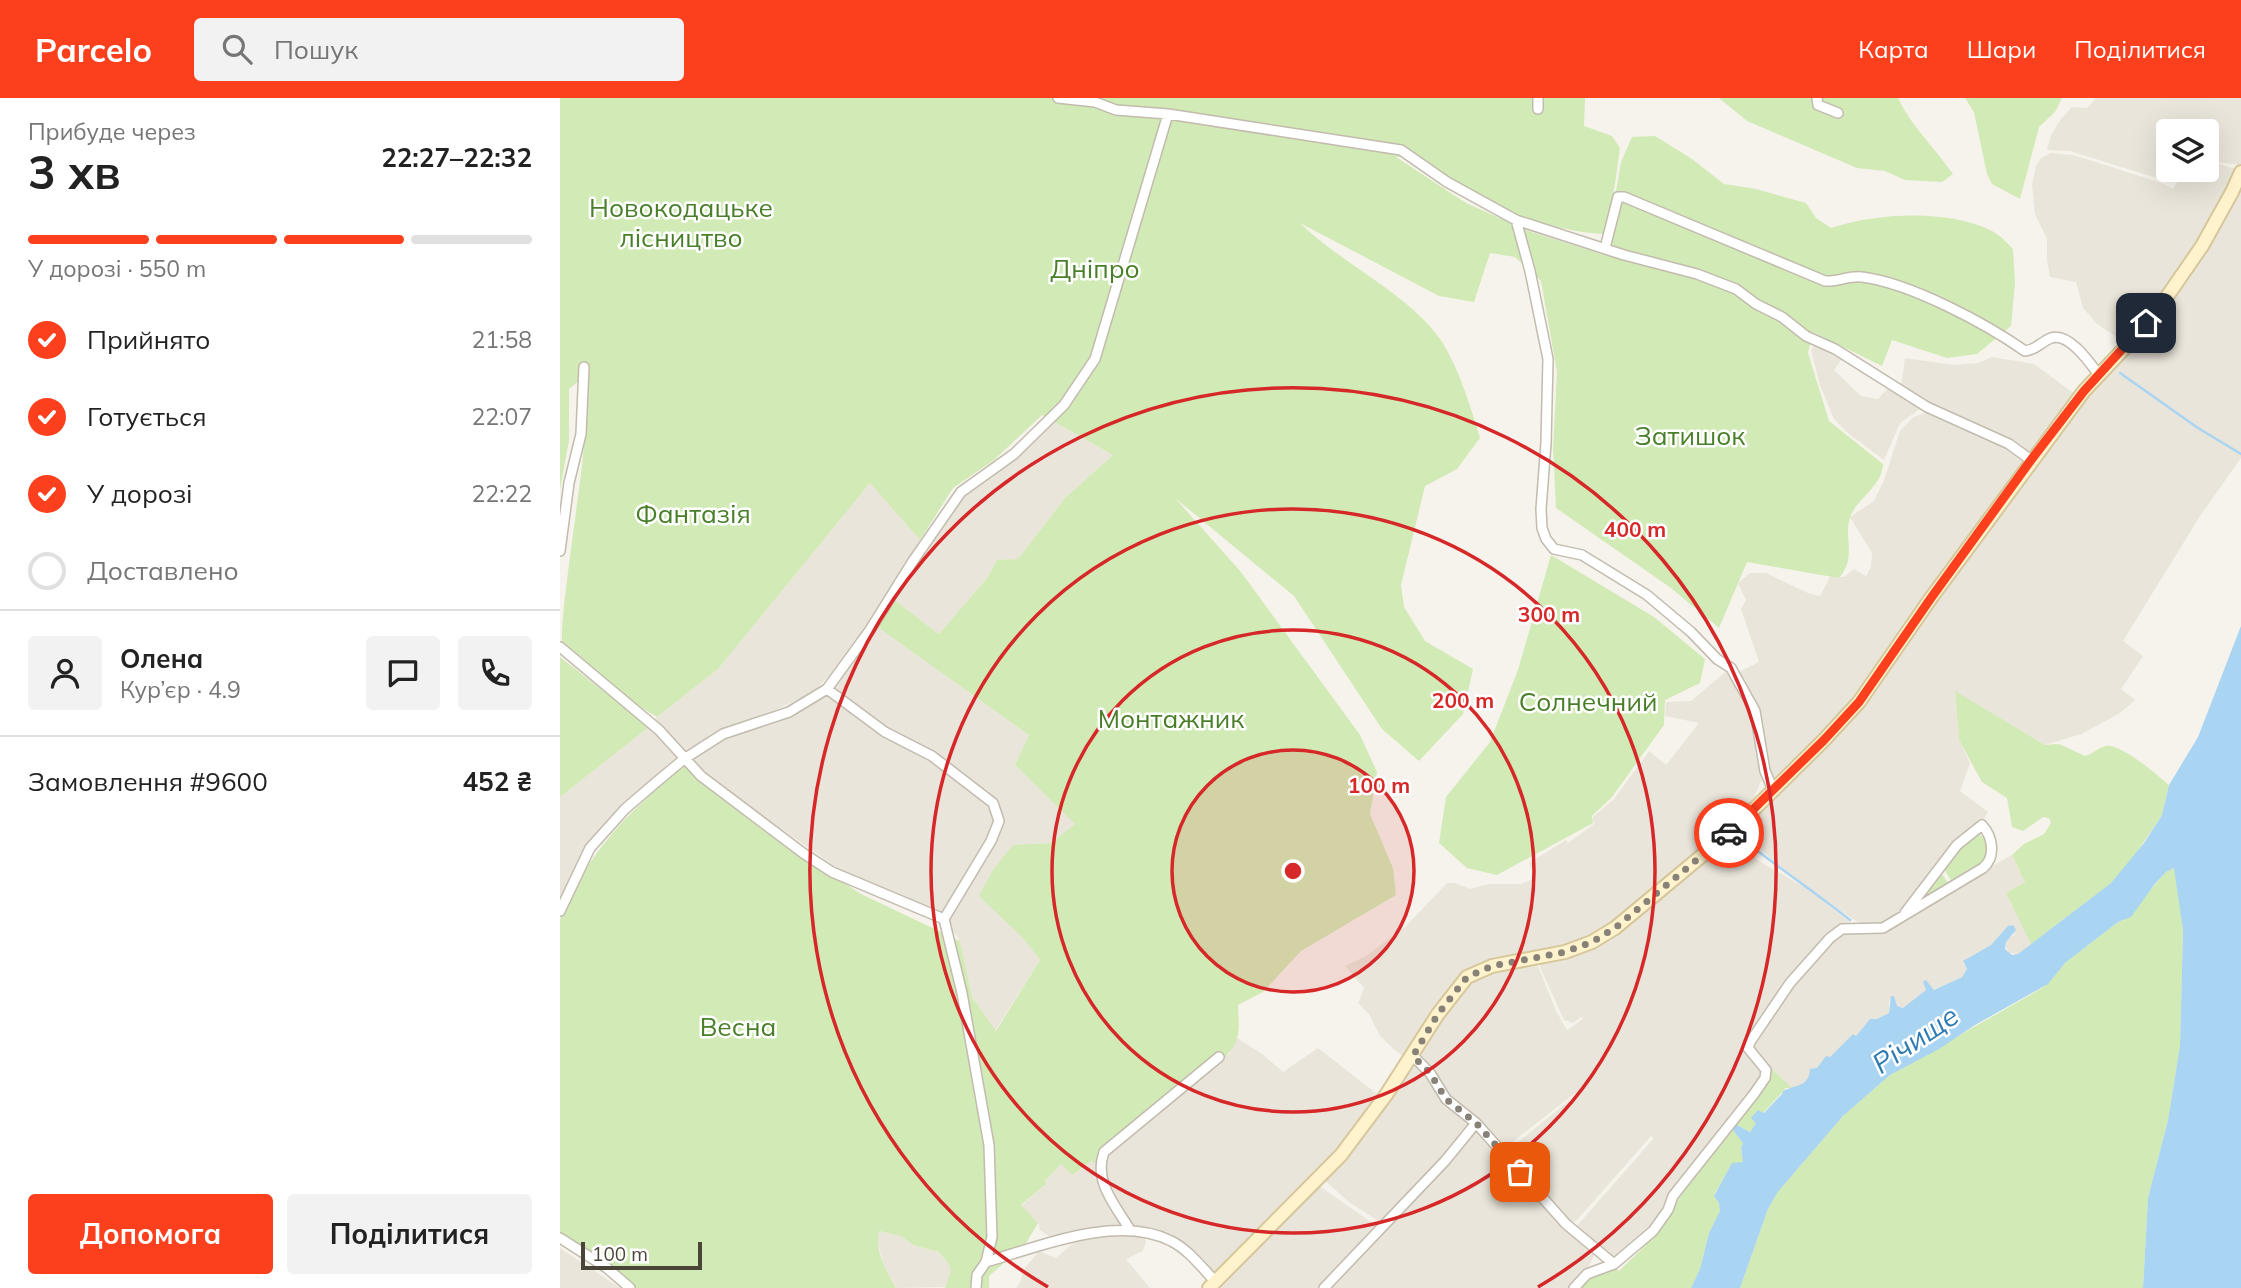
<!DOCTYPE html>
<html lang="uk">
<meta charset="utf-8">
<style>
body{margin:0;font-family:Mulish,sans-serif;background:#f2f2f2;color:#222;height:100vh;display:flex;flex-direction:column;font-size:26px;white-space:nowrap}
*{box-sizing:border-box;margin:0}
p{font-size:23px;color:#767676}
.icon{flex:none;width:38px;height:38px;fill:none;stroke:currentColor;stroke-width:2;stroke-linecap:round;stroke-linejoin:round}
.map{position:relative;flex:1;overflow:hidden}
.side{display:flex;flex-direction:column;background:#fff;width:560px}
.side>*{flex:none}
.controls{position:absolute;left:1596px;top:21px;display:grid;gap:14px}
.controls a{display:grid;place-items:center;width:63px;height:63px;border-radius:7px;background:#fff;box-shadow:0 7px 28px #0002;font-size:35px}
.scale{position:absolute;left:21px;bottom:18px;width:121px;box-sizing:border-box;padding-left:7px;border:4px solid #4b4439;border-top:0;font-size:19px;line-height:24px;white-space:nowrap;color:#4b4439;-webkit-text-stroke:5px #fff;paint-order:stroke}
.pin{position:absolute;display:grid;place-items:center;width:60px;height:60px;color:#fff;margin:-30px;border-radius:14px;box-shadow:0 4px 10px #0006}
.courier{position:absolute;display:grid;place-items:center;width:70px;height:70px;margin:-35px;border:5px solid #fc3f1d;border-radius:50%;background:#fff;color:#222;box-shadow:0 2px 9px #0007}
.summary em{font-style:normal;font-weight:700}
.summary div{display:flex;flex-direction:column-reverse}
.summary{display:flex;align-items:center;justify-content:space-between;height:119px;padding:0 28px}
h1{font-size:46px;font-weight:700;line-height:52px}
.bar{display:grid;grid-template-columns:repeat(4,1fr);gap:10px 7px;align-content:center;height:84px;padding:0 28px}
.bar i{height:9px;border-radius:5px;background:#e0e0e0}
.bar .current{background:#fc3f1d}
.bar p{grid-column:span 4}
.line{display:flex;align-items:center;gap:18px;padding:0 28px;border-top:2px solid #e0e0e0}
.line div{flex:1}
.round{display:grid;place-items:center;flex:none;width:74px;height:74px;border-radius:7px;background:#f2f2f2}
ol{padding:0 28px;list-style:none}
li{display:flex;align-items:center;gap:21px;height:77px}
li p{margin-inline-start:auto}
li .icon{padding:7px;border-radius:50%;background:#fc3f1d;color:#fff;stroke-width:4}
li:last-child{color:#767676}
li i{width:38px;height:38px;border:4px solid #e0e0e0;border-radius:50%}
.action{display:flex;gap:14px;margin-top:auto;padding:14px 28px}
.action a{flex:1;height:80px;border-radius:7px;background:#fc3f1d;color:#fff;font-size:28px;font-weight:700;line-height:80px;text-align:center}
.action a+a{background:#f2f2f2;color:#222}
header{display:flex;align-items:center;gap:42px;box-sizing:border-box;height:98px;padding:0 35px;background:#fc3f1d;color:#fff}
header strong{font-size:33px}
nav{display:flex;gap:38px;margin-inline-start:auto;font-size:24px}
.search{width:490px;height:63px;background:#f2f2f2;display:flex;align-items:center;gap:18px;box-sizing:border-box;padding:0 24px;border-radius:7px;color:#767676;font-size:26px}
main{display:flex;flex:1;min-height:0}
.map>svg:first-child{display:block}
.residential{fill:#eae5da}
.green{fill:#d2eab5}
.water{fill:#a9d4f2}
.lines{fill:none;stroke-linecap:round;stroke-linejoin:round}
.stream{stroke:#a9d4f2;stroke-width:2.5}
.street-casing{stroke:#c2bbae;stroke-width:12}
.secondary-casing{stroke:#d6c79b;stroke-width:16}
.street{stroke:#fff;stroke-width:9}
.secondary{stroke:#fff3cd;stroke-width:12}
.done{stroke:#878178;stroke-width:7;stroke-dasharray:0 12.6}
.route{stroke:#fc3f1d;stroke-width:9}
.ring{fill:none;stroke:#d62828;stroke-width:3.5}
.labels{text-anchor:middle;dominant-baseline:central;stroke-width:5;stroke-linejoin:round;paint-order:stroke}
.park-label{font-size:26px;fill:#4a7f2a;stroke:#fff}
.water-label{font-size:28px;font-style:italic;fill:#2e7ab2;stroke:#fff}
.centre{fill:#d62828;stroke:#fff;stroke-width:3.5}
.ring-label{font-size:21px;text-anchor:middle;font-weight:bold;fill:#d62828;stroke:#fff;stroke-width:5;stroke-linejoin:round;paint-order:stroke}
</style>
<header>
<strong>Parcelo</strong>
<div class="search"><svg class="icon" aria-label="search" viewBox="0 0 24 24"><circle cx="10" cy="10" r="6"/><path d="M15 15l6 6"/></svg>Пошук</div>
<nav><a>Карта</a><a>Шари</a><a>Поділитися</a></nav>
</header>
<main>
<section class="side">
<div class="summary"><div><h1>3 хв</h1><p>Прибуде через</p></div><em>22:27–22:32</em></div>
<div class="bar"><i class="current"></i><i class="current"></i><i class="current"></i><i></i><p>У дорозі · 550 m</p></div>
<ol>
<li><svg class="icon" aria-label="check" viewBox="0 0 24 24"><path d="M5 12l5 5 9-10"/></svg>Прийнято<p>21:58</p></li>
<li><svg class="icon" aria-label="check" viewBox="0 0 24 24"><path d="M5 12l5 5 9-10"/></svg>Готується<p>22:07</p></li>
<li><svg class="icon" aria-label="check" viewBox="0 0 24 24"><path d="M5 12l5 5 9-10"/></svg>У дорозі<p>22:22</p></li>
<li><i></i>Доставлено</li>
</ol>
<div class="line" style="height:126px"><a class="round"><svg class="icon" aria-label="person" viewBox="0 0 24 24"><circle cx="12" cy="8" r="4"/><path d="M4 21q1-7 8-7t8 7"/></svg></a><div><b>Олена</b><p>Кур’єр · 4.9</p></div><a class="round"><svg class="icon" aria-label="chat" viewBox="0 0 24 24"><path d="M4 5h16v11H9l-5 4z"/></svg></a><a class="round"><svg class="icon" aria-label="phone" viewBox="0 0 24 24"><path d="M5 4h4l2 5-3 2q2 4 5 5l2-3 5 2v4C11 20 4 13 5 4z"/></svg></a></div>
<div class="line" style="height:91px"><div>Замовлення #9600</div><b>452 ₴</b></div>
<div class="action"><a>Допомога</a><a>Поділитися</a></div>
</section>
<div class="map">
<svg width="1681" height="1190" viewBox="0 0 1681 1190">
<rect width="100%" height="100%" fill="#f6f3ec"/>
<path class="residential" d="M 1536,0 L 1681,0 L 1681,67 L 1647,63 L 1647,33 L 1608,33 L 1608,72 L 1621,72 L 1603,82 L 1510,53 L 1487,52 L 1491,37 L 1501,21 L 1512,9 L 1527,10 Z
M 1491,55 L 1512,57 L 1536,64 L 1601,85 L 1613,91 L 1624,73 L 1647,72 L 1647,66 L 1656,65 L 1678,72 L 1639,145 L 1602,197 L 1564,244 L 1537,226 L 1523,210 L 1516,184 L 1490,179 L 1487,162 L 1487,141 L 1475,116 L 1472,87 L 1476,68 L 1481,60 Z
M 1681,81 L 1681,360 L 1640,418 L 1563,543 L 1583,558 L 1561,591 L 1575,602 L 1560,615 L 1521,636 L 1485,647 L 1395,594 L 1399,642 L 1410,665 L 1400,693 L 1428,714 L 1420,727 L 1332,822 L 1323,828 L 1306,830 L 1226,775 L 1178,730 L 1266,644 L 1512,313 L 1580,236 Z
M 1256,246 L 1281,262 L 1274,272 L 1301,298 L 1318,301 L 1331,287 L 1363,309 L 1340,325 L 1324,362 L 1289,336 L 1274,321 L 1260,287 L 1251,252 Z
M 1432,259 L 1474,266 L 1516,297 L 1472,355 L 1390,318 L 1355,297 L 1349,291 L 1341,288 L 1345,260 L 1394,267 L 1418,265 Z
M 1366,314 L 1381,317 L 1447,348 L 1467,362 L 1296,601 L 1218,682 L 1213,683 L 1206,675 L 1196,610 L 1177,575 L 1199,564 L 1181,511 L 1186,502 L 1178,485 L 1190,475 L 1206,475 L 1250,496 L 1260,498 L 1270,479 L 1284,479 L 1294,471 L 1306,478 L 1311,469 L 1312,455 L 1290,419 L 1314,403 L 1324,382 L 1340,333 L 1352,320 Z
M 494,324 L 553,357 L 505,400 L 458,461 L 437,462 L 427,480 L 379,536 L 333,501 L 360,458 L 393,411 L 412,389 L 477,340 Z
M 310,385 L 360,442 L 332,490 L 285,560 L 255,593 L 203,618 L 161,632 L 110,664 L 58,713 L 18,762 L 0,802 L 0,699 L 89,629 L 97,619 L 158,571 Z
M 316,528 L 469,637 L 455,667 L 516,726 L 491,745 L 453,747 L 461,838 L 480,862 L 435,933 L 412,899 L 400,843 L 378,812 L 280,772 L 141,674 L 134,660 L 153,642 L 218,623 L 254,602 Z
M 1169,571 L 1193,614 L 1203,679 L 1191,706 L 1177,723 L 1030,842 L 920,868 L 847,961 L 836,953 L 820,938 L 809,916 L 798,905 L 804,890 L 785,868 L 806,858 L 846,828 L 887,785 L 895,785 L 910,791 L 929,786 L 961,786 L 975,780 L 969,765 L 1006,742 L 1008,745 L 1034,726 L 1033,719 L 1054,701 L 1089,653 L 1106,667 L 1139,625 L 1105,618 L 1106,604 L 1131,603 Z
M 1173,736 L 1197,762 L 1251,793 L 1292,826 L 1278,831 L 1228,885 L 1188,937 L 1186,947 L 1203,970 L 1202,980 L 1088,1134 L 1054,1163 L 1016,1129 L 1094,1040 L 1091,1038 L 1017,1122 L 1009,1126 L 946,1054 L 1016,997 L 1015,995 L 950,1046 L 942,1049 L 887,999 L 858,957 L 880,917 L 909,881 L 922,873 L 976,863 L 996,913 L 1007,932 L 1023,921 L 1021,919 L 1013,925 L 1004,922 L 980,869 L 979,862 L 1033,846 Z
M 1452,757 L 1465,784 L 1446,795 L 1471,846 L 1458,856 L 1449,855 L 1445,847 L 1447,842 L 1454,837 L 1454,828 L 1451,827 L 1431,847 L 1403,865 L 1407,871 L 1402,879 L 1374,892 L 1366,882 L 1366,892 L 1344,910 L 1337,908 L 1334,898 L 1329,903 L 1329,915 L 1317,921 L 1310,921 L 1296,938 L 1293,937 L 1238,990 L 1232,990 L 1192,951 L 1192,944 L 1246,870 L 1283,833 L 1305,834 L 1349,815 Z
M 677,940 L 702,956 L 723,974 L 758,950 L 821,999 L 779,1054 L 654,1180 L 613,1142 L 574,1131 L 546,1091 L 543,1060 L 547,1052 L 670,955 Z
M 853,964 L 860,966 L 885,1003 L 915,1025 L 826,1124 L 820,1124 L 789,1104 L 763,1081 Z
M 916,1027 L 1030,1149 L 1035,1156 L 1024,1177 L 1009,1190 L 767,1190 Z
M 531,1063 L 539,1067 L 567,1131 L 493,1141 L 480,1132 L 478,1125 L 461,1108 L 486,1086 L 484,1084 L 501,1066 L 512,1077 Z
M 757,1086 L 812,1125 L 816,1131 L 762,1190 L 653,1190 Z
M 319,1133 L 341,1138 L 353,1147 L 379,1154 L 389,1166 L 391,1173 L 386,1189 L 336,1190 L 323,1165 L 317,1142 Z
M 535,1137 L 581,1137 L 586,1143 L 583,1153 L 566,1161 L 590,1190 L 456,1190 L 460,1184 L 464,1171 L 479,1153 L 496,1160 L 520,1139 Z
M 0,1149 L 0,1150 L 60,1190 L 0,1190 Z"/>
<path class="green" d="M 0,0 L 1025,0 L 1024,28 L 1052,38 L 1060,50 L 1054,93 L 1044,136 C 992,134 937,111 893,84 C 868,69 869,58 836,59 L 906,105 L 968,133 L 1045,157 L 1061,64 L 1072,39 L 1095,38 L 1132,61 L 1164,86 L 1196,91 L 1246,105 L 1256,120 L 1271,130 C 1318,115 1387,111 1432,133 C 1440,137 1447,145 1453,151 L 1455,185 L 1451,228 L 1417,256 L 1387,260 L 1332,242 L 1322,268 L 1253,234 L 1248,255 L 1269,323 L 1323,366 C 1322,388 1300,398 1291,417 C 1282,437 1298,458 1279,480 L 1187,464 L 1159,530 L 1111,490 L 996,410 L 993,351 L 997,274 L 981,183 L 955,159 L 930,155 L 914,204 L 879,198 L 740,125 C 779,164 849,196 880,241 C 898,267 911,310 920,340 L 897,371 L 865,388 L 841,487 L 844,509 L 865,543 L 913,571 L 903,616 L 859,663 L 822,631 L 734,498 L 615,400 L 681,474 L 800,637 L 817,674 L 810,716 L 833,770 L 836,797 L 741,853 L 703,894 L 678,907 C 678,917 680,930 677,940 C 671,971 565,1033 539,1067 L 531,1063 L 512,1077 L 501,1066 L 485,1083 L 486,1086 L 461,1107 L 478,1125 L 465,1147 L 429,1178 L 429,1190 L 385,1190 L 391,1173 L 389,1166 L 379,1154 L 353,1147 L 341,1138 L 319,1133 C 314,1153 327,1173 336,1190 L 75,1190 L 49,1166 L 0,1136 L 0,822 C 12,796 25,769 43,747 C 66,717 96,692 124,667 L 205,733 L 301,796 L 400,843 L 412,899 L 436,933 L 480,862 L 461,838 L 419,798 L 433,772 L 453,747 L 491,745 L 515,726 L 455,667 L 469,637 L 316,528 L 333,501 L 379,536 L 427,480 L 437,462 L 458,461 L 505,400 L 553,357 L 482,317 L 434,362 L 393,390 L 360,442 L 310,385 L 158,571 L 97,619 C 73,605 14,567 2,543 C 0,521 20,390 23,358 C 26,331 25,304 26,277 L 9,291 L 9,342 L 0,392 Z
M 1159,0 L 1338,0 C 1351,28 1375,50 1393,76 L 1382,84 L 1345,82 L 1325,73 L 1297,70 L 1187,23 Z
M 1405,0 L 1502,0 L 1495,14 L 1479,29 L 1460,101 L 1432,86 L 1427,76 L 1414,14 Z
M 991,457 L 1094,519 L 1145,561 L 1140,585 L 1105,602 L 1104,627 L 1052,699 L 1032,718 L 1033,725 L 937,777 L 907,770 L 879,745 L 886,699 L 930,644 L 958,572 Z
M 0,559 L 89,629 L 0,699 Z
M 1395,593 L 1485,647 L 1499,646 L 1525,658 C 1533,656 1539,649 1546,648 C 1560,645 1599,678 1609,687 L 1602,717 L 1570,764 L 1551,785 L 1471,846 L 1446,795 L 1465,784 L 1452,757 L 1464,746 L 1484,736 L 1491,725 L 1489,720 L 1483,719 L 1463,733 L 1452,729 L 1447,700 L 1422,684 L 1399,642 Z
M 1416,735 C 1429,739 1428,752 1427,764 L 1394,783 L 1391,782 L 1382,768 L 1400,747 Z
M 1615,770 L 1623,833 L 1620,948 L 1608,1022 L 1588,1100 L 1583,1190 L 1180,1190 L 1208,1111 L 1217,1095 L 1283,1018 L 1330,977 L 1484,889 L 1505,865 L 1558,824 L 1564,822 L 1606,774 Z
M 1378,774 L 1382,776 L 1389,786 L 1365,801 L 1361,799 Z
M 1208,967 L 1232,990 L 1226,990 L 1203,1015 L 1190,1034 L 1177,1027 L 1183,1045 L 1181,1050 L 1183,1064 L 1172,1066 L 1154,1097 L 1159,1105 L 1161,1113 L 1149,1135 L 1140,1171 L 1131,1190 L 1018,1190 L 1028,1179 L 1054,1168 L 1059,1173 L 1085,1148 L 1122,1096 L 1114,1091 L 1202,980 L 1203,970 Z"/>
<path class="water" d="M 1681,528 L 1681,1190 L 1583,1190 L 1588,1100 L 1608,1022 L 1620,948 L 1623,833 L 1614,770 L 1606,774 L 1594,787 L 1571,819 L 1558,824 L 1505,865 L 1488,886 L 1415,927 L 1379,951 L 1330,977 L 1283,1018 L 1217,1095 L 1208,1111 L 1180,1190 L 1131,1190 L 1140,1171 L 1149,1135 L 1160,1113 L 1159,1105 L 1154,1098 L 1172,1065 L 1183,1064 L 1181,1050 L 1183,1045 L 1173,1032 L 1174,1029 L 1177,1027 L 1190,1034 L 1196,1025 L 1191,1020 L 1198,1012 L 1204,1015 L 1222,996 L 1223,993 C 1235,987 1249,989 1250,971 L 1257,970 L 1266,958 L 1270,959 L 1293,936 L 1296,938 L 1310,921 L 1317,921 L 1329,915 L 1331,898 L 1334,898 L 1337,908 L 1343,910 L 1366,892 L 1363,884 L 1366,882 L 1374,892 L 1402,879 L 1407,871 L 1403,863 L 1431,847 L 1448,828 L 1453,827 L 1456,832 L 1446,844 L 1445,851 L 1452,857 L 1458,856 L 1551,785 L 1584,745 L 1602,717 L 1609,687 L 1638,639 Z"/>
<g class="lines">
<path class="stream" d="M 1560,275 L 1638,330 L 1681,356
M 1179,738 C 1215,768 1254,793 1290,822"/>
<g class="street-casing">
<path id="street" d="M 498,0 L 535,4 L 556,12 L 608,16 L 841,52 L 887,84 L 956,122 L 1064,157 L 1137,176 L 1176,191 L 1196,206 L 1222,219 L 1246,238 L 1275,251 L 1367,309 L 1449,346 L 1471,362
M 978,0 L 978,11
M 1257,0 L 1258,7 L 1278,15
M 956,122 L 970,173 L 988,261 L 986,345 L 981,411 L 982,430 L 986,441 L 994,451 L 1022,457 L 1087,497 L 1131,534 L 1157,561 L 1171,570 L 1195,613 L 1205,673 L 1213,692
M 1045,150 L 1058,99 L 1064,99 L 1265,183 C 1279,184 1289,177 1302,179 C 1350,185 1425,225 1465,253 C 1476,252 1481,244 1491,240 C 1509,234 1530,265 1539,277
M 0,453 L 9,385 L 21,336 L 24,269
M 0,549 L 99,632 L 141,678 L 243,755 L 272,774 L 384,821
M 267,591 L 325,634 L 372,658 L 433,705 L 439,723 L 431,743 L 384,821 L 402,895 L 429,1047 L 432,1139 L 426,1164 L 417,1177 L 416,1190
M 0,813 L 30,750 L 65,711 L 94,686 L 124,661 L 163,636 L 229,614 L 267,591 L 310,532 L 353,463 L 401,394 L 454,356 L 504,307 L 535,261 L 608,16
M 853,958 L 870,975 L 886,1001 L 916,1025 L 1006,1126 L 1054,1166
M 570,1132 C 556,1108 533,1084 544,1054 L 659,959
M 0,1140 L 47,1170 L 70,1190
M 426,1164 C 481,1148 557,1116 611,1143 C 628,1151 642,1170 655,1183
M 764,1190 L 885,1063 L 916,1025
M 1014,1190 L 1027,1176 L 1054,1166 L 1093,1133 L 1108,1112 L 1113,1098 L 1194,996 L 1205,980 L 1206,972 L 1188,950 L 1190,944 L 1230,885 L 1270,840 L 1282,831 L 1323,830 L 1423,770 C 1436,759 1433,739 1422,727 L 1397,747 L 1345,815"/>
</g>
<g class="secondary-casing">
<path id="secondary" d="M 649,1190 L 781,1057 L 826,997 L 878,916 L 907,879 L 932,868 L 1005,854 L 1032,844 L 1055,830 L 1174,731 L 1264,642 L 1299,604 L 1371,500 L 1524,293 L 1574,240 L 1606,200 L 1642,148 L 1672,94 L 1681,74"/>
</g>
<use href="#street" class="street"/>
<use href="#secondary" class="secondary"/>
</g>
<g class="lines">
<path class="done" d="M 960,1074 L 916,1025 L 886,1001 L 870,975 L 853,958 L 878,916 L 907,879 L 932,868 L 1005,854 L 1032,844 L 1055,830 L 1169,735"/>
<path class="route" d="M 1169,735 L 1264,642 L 1299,604 L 1371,500 L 1471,362 L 1524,293 L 1586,225"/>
</g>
<circle cx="733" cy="773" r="121" fill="#d62828" fill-opacity=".12"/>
<g class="ring">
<circle cx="733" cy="773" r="121"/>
<circle cx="733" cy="773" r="241"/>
<circle cx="733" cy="773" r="362"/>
<path d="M488 1189A483 483 0 1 1 978 1189"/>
</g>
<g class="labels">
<g class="park-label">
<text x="121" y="109">Новокодацьке<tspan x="121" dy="30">лісництво</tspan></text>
<text x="535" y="170">Дніпро</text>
<text x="1130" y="337">Затишок</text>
<text x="133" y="415">Фантазія</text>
<text x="1028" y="603">Солнечний</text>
<text x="611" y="620">Монтажник</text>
<text x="178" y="928">Весна</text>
</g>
<g class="water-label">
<text transform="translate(1355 941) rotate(-34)">Річище</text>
</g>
</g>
<circle cx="733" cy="773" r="10" class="centre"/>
<g class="ring-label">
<text x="1075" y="439">400 m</text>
<text x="989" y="524">300 m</text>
<text x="903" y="610">200 m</text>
<text x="819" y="695">100 m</text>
</g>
</svg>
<div class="controls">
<a><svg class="icon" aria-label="layers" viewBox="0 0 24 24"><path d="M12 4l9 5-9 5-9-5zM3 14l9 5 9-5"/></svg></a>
</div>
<div class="scale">100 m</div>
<div class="pin" style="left:960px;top:1074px;background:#ea580c"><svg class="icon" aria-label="bag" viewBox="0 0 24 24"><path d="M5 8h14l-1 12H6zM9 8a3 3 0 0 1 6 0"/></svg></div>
<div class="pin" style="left:1586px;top:225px;background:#1f2937"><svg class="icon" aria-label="home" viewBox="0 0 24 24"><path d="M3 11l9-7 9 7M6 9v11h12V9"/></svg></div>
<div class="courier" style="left:1169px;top:735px"><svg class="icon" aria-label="car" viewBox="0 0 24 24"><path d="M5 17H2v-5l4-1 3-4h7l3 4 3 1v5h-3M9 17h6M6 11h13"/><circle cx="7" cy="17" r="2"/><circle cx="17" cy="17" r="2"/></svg></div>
</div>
</main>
